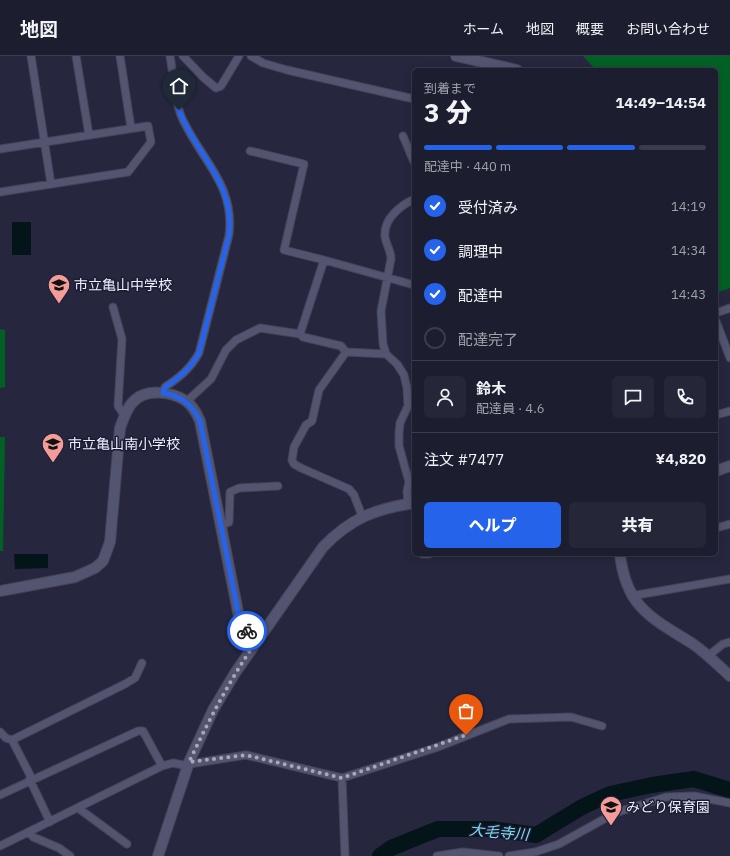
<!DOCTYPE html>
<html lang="ja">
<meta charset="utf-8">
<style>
body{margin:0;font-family:"IBM Plex Sans","Noto Sans JP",sans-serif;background:#252637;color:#f1f3f6;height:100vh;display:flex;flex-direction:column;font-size:15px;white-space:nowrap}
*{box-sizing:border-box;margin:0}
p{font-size:13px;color:#a0a2aa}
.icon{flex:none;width:22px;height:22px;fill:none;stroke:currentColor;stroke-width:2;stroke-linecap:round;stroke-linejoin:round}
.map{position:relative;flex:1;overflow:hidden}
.side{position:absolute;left:412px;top:12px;width:306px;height:488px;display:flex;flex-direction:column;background:#1c1d2f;border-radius:6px;box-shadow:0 2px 10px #0003,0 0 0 1px #3a3b4b}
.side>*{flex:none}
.pin{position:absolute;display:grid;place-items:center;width:34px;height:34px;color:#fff;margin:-41px -17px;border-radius:50% 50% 50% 0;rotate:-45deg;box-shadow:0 0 4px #0007}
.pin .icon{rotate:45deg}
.courier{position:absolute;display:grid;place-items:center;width:40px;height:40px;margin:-20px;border:3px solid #2563eb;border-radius:50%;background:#fff;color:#222;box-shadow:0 1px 5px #0007}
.summary em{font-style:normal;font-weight:800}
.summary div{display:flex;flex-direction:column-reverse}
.summary{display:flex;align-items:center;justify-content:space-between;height:68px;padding:0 12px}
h1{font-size:26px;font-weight:800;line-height:30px}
.bar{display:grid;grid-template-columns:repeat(4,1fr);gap:6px 4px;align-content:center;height:48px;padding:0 12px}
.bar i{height:5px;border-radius:3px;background:#3a3b4b}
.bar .on{background:#2563eb}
.bar p{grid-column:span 4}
.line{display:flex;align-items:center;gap:10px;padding:0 12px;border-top:1px solid #3a3b4b}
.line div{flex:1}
.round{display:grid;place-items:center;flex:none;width:42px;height:42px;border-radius:6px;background:#252637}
ol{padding:0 12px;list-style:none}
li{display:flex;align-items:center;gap:12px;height:44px}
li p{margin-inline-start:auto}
li .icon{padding:4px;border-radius:50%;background:#2563eb;color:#fff;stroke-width:4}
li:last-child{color:#a0a2aa}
li i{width:22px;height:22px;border:2px solid #3a3b4b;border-radius:50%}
.primary-button{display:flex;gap:8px;margin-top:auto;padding:8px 12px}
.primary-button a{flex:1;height:46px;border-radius:6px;background:#2563eb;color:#fff;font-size:16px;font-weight:800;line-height:46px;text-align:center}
.primary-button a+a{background:#252637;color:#f1f3f6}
header{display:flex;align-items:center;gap:24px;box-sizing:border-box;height:56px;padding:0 20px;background:#1c1d2f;border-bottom:1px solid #3a3b4b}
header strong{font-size:19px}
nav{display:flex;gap:22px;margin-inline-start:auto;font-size:14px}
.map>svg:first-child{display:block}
.green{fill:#026025}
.water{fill:#041519}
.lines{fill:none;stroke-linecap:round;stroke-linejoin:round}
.river{stroke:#041519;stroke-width:16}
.street-casing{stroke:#444459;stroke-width:9}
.secondary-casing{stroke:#444459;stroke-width:12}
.street{stroke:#535570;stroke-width:7}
.secondary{stroke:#535570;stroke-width:10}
.done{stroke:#a7a8ba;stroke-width:4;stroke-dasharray:0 7.2}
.route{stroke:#2563eb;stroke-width:5}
.labels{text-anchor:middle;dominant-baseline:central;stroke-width:3;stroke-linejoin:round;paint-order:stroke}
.poi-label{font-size:14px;fill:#ecedfd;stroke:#1c1d34;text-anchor:start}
.water-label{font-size:15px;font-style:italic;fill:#7fdef3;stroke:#1c1d34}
</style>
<header>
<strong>地図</strong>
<nav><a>ホーム</a><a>地図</a><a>概要</a><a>お問い合わせ</a></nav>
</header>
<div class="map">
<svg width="730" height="800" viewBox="0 0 730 800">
<rect width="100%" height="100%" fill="#26273f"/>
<path class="green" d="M 583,0 L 730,0 L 730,232 L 716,237 L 716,14 L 596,14 Z
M 0,273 L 5,274 L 5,331 L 0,332 Z
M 0,381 L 5,381 L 3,495 L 0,495 Z"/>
<path class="water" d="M 12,166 L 31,166 L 31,199 L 12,199 Z
M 14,498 L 48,498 L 48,512 L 15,513 Z"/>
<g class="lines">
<path class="river" d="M 380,800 L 391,792 L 438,773 L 492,773 L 536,779 L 582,751 L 610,738 L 652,729 L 694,723 L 730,734"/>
<g class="street-casing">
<path id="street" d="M 31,0 L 51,128
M 76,0 L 89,79
M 120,0 L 131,72
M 183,0 L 203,21 L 216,32 L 221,30 L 239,0
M 251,0 L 263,7 L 287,14 L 414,43
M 403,80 L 414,106
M 0,93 L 148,70 L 151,86 L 128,116 L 0,136
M 250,95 L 304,108 L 284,194 L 324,204
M 113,251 L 122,283 L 118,350 L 124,359
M 716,257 L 730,252
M 716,265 L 730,302
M 300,278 L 303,281 L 341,290 L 346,296 L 319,334 L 312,365 L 306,369 L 294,391 L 292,404 L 294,408 L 301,412 L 349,433 L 354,439 L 362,460
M 346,296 L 386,298
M 163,337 L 165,331 C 180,321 190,313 199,297 L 229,179 C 235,131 205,108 185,68 C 174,49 174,22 170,0
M 187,345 L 211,323 L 226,294 L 236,284 L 260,272 L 300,278 L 324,204 L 414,229
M 716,359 L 730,355
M 408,448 L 407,435 L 409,426 L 399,390 L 399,377 L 400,367 L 408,350 L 407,332 L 404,319 L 397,308 L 386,298 L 383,288 L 381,255 L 391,203 C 391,194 386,189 385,181 C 383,163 400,150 414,143
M 222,469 L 229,466 L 230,436 L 239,432 L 278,430
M 716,472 L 730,468
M 422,498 L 429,498
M 631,540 L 730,523
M 708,600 L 723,588 L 730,586
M 0,676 L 6,682 L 12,684 L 125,628 L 135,622 L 142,607
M 12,684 L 30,719 L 30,724 L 50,766
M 342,722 L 345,800
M 0,739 L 138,675 L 143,675 L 162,710
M 78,752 L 127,788
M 30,776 L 33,781 L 59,792 L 70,800
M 0,790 L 162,710 L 173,707 L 183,709 L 246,699 L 342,722 L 438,691 L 509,663 L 571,661 L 602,670
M 437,800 L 463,796 L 499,800
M 509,800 L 535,796 L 559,788 L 615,757 L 666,741 L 694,740 L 730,747"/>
</g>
<g class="secondary-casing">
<path id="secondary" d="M 456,0 L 517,14
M 716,415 L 730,410
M 620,498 C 626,552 652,562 693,588 C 706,597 718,609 730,620
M 0,535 L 75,521 L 95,512 L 103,505 L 110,486 L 120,372 C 123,364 126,354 132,347 C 145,332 171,335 186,345 C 193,350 197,358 200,365 L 240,566 L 247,576 L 258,583
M 158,800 L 189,706 L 213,654 L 235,617 L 323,491 C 351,462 375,453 414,447"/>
</g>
<use href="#street" class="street"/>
<use href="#secondary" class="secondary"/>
</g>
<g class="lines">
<path class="done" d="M 247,575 L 258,583 C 230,623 210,662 189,706 L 246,699 L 342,722 L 466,679"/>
<path class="route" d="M 179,54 C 196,100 235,125 229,179 L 199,297 C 190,313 180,321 165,331 L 163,337 C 182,340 192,349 200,365 L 240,566 L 247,575"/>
</g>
<defs>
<g id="school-pin" transform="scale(1.15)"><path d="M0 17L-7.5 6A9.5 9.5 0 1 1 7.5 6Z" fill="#f59b99" stroke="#1c1d34"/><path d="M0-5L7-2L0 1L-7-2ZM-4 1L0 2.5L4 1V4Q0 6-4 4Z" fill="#111"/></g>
</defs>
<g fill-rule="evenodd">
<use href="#school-pin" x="59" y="229"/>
<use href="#school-pin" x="53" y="388"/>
<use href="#school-pin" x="611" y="751"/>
</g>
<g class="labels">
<g class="poi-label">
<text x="74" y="229">市立亀山中学校</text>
<text x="68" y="388">市立亀山南小学校</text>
<text x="626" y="751">みどり保育園</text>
</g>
<g class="water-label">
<text transform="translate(499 776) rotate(5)">大毛寺川</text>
</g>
</g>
</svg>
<div class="pin" style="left:466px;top:679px;background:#ea580c"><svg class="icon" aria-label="bag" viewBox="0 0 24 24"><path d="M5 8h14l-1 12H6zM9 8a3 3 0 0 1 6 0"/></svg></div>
<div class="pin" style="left:179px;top:54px;background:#1f2937"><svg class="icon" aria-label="home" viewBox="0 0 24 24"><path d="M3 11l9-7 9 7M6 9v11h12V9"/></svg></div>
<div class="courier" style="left:247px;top:575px"><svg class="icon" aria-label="bike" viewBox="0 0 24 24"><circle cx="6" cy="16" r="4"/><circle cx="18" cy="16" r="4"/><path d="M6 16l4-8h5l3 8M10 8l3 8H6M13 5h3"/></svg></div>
<section class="side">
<div class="summary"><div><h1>3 分</h1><p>到着まで</p></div><em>14:49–14:54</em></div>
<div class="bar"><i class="on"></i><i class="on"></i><i class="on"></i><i></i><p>配達中 · 440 m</p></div>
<ol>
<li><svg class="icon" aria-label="check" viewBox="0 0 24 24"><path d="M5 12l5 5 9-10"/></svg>受付済み<p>14:19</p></li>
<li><svg class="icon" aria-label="check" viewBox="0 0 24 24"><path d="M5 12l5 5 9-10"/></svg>調理中<p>14:34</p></li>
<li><svg class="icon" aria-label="check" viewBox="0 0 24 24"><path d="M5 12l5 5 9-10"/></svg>配達中<p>14:43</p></li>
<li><i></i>配達完了</li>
</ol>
<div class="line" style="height:72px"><a class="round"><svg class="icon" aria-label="person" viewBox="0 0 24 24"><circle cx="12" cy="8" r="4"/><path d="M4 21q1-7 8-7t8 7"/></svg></a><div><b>鈴木</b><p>配達員 · 4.6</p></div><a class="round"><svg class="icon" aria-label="chat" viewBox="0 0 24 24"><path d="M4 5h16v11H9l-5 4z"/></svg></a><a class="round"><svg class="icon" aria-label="phone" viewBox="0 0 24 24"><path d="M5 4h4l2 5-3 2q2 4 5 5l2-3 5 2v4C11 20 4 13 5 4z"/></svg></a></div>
<div class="line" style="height:52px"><div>注文 #7477</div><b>¥4,820</b></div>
<div class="primary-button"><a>ヘルプ</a><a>共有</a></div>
</section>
</div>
